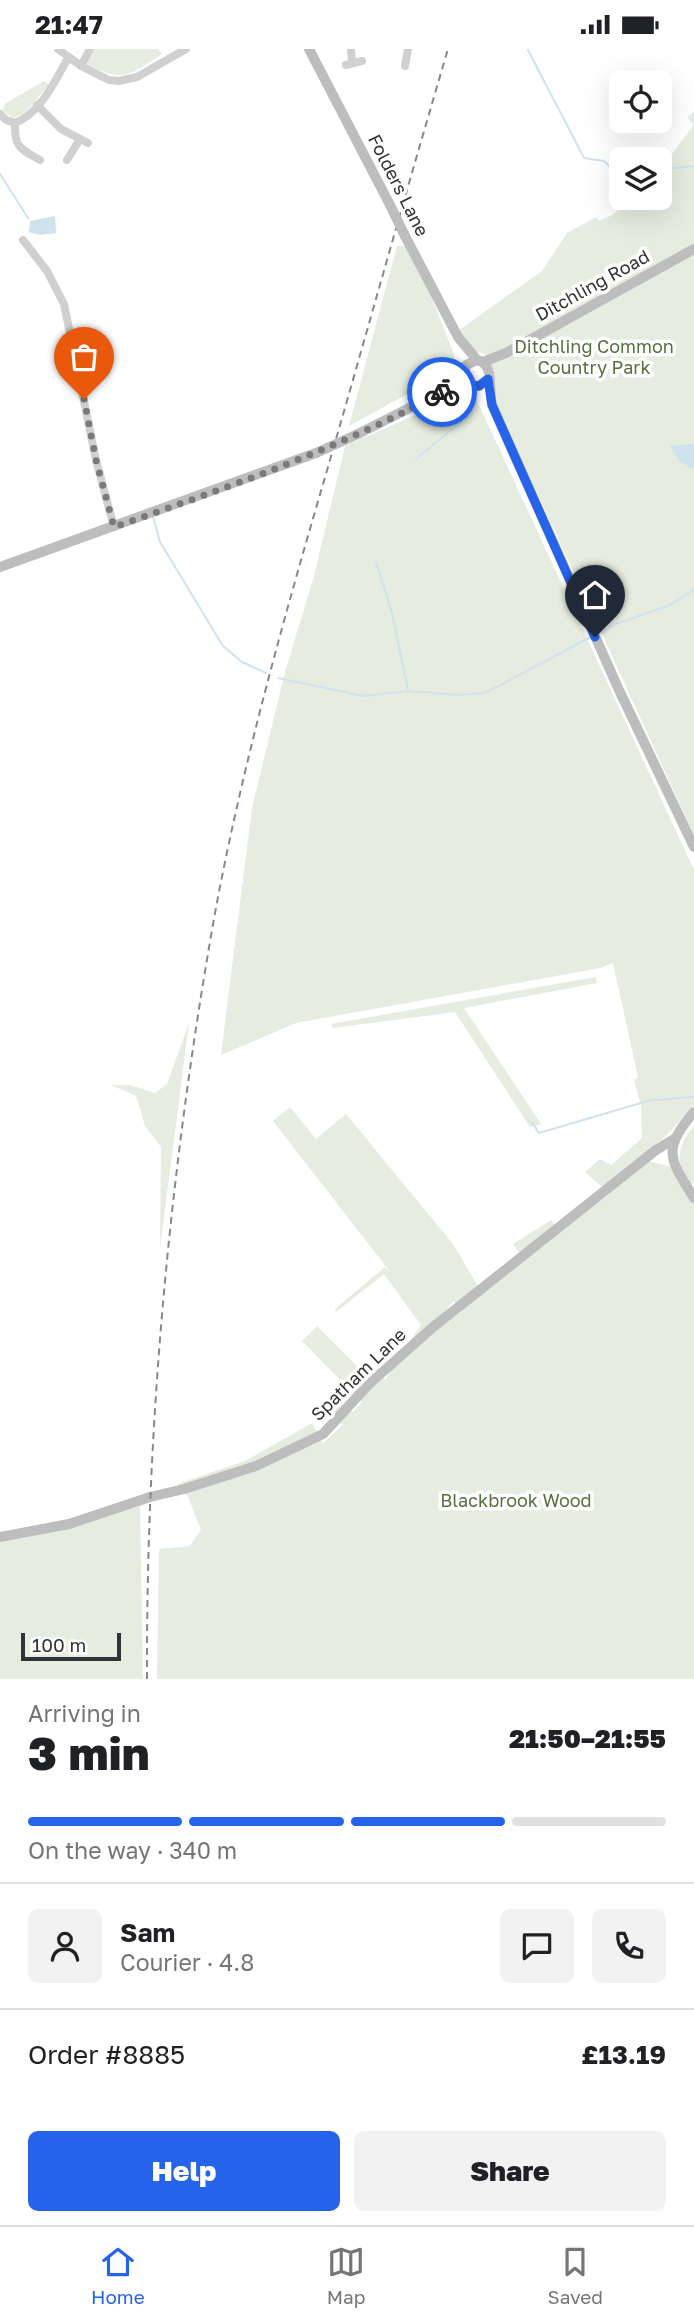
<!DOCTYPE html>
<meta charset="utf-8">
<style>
body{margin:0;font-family:"Golos Text",sans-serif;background:#f2f2f2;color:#202124;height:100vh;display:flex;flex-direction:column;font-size:26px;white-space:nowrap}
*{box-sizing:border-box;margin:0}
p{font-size:23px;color:#757577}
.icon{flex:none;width:38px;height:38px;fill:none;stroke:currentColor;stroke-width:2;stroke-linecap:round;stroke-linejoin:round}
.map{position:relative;height:1630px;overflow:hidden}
.side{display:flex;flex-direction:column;background:#fff;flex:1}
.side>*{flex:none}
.controls{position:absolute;left:609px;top:21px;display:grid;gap:14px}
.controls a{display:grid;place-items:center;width:63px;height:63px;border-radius:10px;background:#fff;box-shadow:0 7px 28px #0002;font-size:35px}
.scale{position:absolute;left:21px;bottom:18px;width:100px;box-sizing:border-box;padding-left:7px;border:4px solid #333;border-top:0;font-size:19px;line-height:24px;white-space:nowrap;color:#333;-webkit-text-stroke:5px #fff;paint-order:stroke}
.pin{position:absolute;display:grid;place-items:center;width:60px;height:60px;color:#fff;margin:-72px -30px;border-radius:50% 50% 50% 0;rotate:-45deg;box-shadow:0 0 7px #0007}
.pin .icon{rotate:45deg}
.courier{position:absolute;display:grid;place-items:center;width:70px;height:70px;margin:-35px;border:5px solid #2563eb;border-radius:50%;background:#fff;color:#222;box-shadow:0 2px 9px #0007}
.overview em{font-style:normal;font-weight:800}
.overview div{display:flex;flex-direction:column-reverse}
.overview{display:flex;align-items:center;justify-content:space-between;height:119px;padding:0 28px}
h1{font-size:46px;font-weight:800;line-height:52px}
.bar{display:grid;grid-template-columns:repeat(4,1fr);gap:10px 7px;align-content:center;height:84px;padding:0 28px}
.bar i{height:9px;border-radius:5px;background:#e0e0e0}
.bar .active{background:#2563eb}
.bar p{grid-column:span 4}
.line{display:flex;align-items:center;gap:18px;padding:0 28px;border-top:2px solid #e0e0e0}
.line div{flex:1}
.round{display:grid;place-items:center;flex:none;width:74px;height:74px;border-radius:10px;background:#f2f2f2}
.action{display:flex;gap:14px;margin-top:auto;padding:14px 28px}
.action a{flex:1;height:80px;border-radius:10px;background:#2563eb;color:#fff;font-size:28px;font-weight:800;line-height:80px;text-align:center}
.action a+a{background:#f2f2f2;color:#202124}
.status{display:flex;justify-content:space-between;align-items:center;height:49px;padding:0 35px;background:#fff;direction:ltr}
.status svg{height:19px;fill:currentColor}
.menu{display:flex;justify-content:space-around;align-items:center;height:98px;border-top:2px solid #e0e0e0;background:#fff;font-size:19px;color:#757577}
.menu a{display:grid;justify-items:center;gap:4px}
.menu .active{color:#2563eb}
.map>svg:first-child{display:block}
.green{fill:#e6ecdf;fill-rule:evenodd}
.water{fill:#cfe2ee}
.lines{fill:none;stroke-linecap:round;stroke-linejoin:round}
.stream{stroke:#cfe2ee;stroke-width:2}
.street{stroke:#d0d0d0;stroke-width:8}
.secondary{stroke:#bdbdbd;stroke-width:10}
.rail{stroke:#888;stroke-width:2;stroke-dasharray:7 5;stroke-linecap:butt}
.secondary-bridge{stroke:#bdbdbd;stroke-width:10}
.done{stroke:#7a7a7a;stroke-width:7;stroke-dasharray:0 12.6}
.route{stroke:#2563eb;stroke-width:9}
.labels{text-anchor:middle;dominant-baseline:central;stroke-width:7;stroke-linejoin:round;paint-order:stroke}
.street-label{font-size:18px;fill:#333;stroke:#fff}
.park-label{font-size:18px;fill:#56703f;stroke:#fff}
</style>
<div class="status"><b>21:47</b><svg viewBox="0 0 49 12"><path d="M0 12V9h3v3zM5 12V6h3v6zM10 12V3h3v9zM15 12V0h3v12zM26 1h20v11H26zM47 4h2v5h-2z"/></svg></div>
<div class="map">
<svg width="694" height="1630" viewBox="0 0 694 1630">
<rect width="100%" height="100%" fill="#fff"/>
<path class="green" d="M 95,0 L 158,0 L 162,5 C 127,28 125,33 85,15 Z
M 44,32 L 49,35 L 25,64 L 13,69 L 2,61 L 6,54 Z
M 694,62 L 694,786 L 496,354 L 494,321 L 487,306 L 474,302 L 458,282 L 542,222 L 567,184 L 596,168 L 599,172 L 612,166 L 633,149 L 660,149 L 660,121 L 693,77 L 688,68 Z
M 397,197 L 406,197 L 430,244 L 455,308 L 433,331 L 349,377 Z
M 472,341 L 694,821 L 694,1056 L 666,1087 L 638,1110 L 673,1118 L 694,1148 L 694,1630 L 157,1630 L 159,1500 L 190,1497 L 201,1481 L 188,1448 L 177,1435 L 245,1412 L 312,1374 L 323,1394 L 343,1376 L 329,1363 L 336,1353 L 353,1363 L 362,1353 L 302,1292 L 317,1277 L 362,1322 L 372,1317 L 385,1331 L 421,1276 L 384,1225 L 336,1263 L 335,1260 L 385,1218 L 391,1224 L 273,1072 L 290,1058 L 316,1090 L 346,1065 L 453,1195 L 482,1244 L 522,1207 L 513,1195 L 551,1171 L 559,1180 L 610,1145 L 585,1123 L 600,1110 L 611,1116 L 642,1089 L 641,1057 L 634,1031 L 638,1028 L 613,914 L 600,919 L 296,974 L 221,1006 L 252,759 L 285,623 L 314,527 L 345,397 ZM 454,1252 L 463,1262 L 442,1277 L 437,1271 Z
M 596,928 L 597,934 L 464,959 L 541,1075 L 530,1078 L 455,963 L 333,979 L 331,975 Z
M 189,974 L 160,1199 L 161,1098 L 145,1077 L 136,1047 L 111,1036 L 130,1036 L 155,1044 L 167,1035 Z
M 694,1077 L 694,1134 L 691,1135 C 674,1113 677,1096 694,1077 Z
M 140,1457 L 143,1630 L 0,1630 L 0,1493 L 29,1488 Z"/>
<path class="water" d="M 55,167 L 56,184 L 39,186 L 29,183 L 30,172 Z
M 694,395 L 694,420 L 679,412 L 670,397 Z"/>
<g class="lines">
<path class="stream" d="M 528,1 L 584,109 L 604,112 L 618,126
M 660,121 L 694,117
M 0,125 L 28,169
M 416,410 L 472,364
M 153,468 L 160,493 L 223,597 L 242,613 L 266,624
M 376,513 L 392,564 L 408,641
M 600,584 L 616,575 L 670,556 L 694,540
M 278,629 L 363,647 L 408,642 L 457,646 L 485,644 L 589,589
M 532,1073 L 539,1084 L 651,1051 L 694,1048"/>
<path class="street" d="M 58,0 L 81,17 L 109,31 L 119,32 L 137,28 L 186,0
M 351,0 L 352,14
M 346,16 L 362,12
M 81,17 L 90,0
M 405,17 L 408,0
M 37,56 L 61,80 L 88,94
M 0,65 L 6,71 L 15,74 C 40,65 55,32 68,9
M 15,74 C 14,98 20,100 40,111
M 67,111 L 80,90
M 23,191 L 47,222 L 64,255 L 96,411 L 114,478"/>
<path class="secondary" d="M 309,0 L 390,156
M 405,187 L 458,288 L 477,311
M 483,313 L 506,304 L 694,200
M 488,330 L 479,337 L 471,336 L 464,327 L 466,316 L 477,311 C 495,315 488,338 492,356 L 619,641 L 694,798
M 358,385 L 445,341 L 464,324
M 0,518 L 316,404
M 694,1063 C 662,1101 669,1109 694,1149
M 0,1488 L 69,1475 L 150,1448 L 184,1440 L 256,1417 L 323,1385 L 369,1335 L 432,1279 L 656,1101 L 674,1090"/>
<path class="rail" d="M 147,1630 C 146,1374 170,1117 215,864 C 243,713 285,565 328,418 C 368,279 407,139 448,0"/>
<path class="secondary-bridge" d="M 390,156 L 405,187
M 316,404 L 358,385"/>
</g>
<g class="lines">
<path class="done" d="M 84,350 L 96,411 L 114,478 C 226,439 339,400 442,343"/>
<path class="route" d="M 442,343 L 464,324 C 465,332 470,337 479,337 L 488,330 L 492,356 L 595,588"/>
</g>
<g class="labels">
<g class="street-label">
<text transform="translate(399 136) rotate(63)">Folders Lane</text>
<text transform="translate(592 236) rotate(-29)">Ditchling Road</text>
<text transform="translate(358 1325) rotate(-44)">Spatham Lane</text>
</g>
<g class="park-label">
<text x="594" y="297">Ditchling Common<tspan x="594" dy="21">Country Park</tspan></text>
<text x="516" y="1451">Blackbrook Wood</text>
</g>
</g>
</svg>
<div class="controls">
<a><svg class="icon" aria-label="locate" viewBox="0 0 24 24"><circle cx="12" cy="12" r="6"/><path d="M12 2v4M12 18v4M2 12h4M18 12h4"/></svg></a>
<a><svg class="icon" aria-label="layers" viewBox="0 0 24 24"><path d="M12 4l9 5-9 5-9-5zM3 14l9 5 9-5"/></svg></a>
</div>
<div class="scale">100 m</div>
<div class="pin" style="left:84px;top:350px;background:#ea580c"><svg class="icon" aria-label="bag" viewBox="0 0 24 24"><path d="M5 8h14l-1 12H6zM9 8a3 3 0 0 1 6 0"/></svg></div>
<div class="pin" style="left:595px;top:588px;background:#1f2937"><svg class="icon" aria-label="home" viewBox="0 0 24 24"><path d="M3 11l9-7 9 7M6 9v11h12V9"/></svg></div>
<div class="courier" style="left:442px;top:343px"><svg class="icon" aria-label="bike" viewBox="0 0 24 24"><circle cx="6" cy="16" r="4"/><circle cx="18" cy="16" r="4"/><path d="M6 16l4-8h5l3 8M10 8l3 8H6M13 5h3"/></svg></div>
</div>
<section class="side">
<div class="overview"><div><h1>3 min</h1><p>Arriving in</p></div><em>21:50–21:55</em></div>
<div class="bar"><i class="active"></i><i class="active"></i><i class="active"></i><i></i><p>On the way · 340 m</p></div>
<div class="line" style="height:126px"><a class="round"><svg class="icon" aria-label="person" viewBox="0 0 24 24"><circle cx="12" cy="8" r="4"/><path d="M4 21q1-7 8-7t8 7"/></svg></a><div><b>Sam</b><p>Courier · 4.8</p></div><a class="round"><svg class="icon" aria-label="chat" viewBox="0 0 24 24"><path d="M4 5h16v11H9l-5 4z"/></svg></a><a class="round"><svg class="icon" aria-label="phone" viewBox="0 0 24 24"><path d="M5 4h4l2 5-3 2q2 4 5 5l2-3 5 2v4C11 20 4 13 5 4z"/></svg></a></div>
<div class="line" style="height:91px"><div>Order #8885</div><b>£13.19</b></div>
<div class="action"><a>Help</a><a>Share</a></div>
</section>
<nav class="menu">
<a class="active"><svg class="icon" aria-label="home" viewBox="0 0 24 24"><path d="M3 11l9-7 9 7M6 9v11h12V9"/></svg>Home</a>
<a><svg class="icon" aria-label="map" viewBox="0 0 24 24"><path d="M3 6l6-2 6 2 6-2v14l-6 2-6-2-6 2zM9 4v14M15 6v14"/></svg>Map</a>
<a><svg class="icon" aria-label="saved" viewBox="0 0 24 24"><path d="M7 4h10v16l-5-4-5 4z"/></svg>Saved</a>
</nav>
